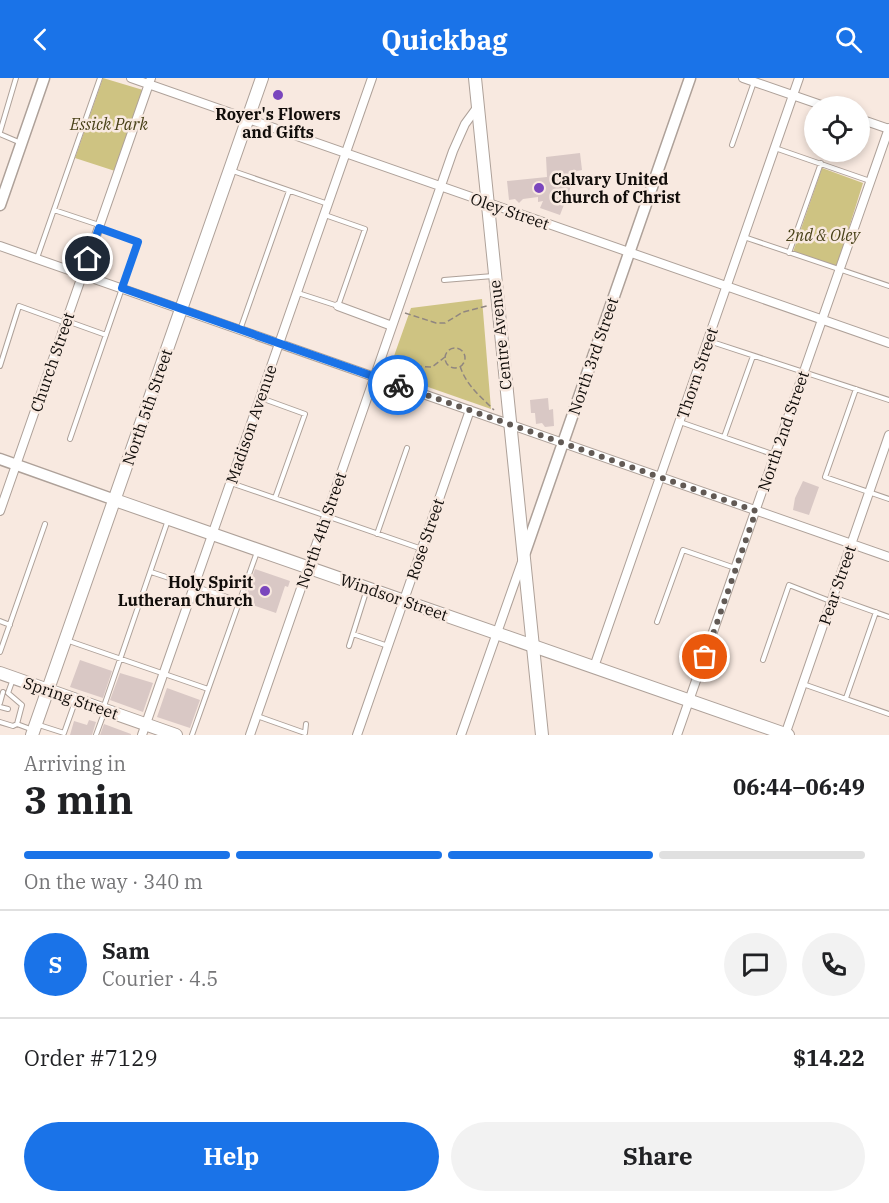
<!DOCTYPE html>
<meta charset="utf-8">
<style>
body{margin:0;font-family:"IBM Plex Serif",serif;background:#f2f2f2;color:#202124;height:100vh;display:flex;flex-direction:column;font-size:22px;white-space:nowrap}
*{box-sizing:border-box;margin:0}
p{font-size:20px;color:#757577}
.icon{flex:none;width:33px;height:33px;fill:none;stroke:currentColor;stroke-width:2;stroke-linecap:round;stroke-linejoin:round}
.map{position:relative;height:657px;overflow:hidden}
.details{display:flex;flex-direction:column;background:#fff;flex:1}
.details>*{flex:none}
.fabs{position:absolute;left:804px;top:18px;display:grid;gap:12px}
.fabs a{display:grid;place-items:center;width:66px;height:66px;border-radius:50%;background:#fff;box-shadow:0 3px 9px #0003;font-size:30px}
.pin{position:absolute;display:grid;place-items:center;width:51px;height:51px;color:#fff;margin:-26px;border:3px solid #fff;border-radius:50%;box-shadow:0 2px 6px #0007}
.courier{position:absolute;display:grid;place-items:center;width:60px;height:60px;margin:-30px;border:4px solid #1a73e8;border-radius:50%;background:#fff;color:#222;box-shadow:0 2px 8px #0007}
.overview em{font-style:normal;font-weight:700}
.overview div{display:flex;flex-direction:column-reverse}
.overview{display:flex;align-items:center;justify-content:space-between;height:102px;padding:0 24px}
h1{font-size:39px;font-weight:700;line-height:45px}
.bar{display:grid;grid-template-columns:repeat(4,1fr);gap:9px 6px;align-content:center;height:72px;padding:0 24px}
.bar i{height:8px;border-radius:4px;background:#e0e0e0}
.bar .active{background:#1a73e8}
.bar p{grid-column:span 4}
.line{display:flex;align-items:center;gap:15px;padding:0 24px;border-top:2px solid #e0e0e0}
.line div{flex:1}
.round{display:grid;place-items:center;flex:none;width:63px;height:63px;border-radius:32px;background:#f2f2f2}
.action{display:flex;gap:12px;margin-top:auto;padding:12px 24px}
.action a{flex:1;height:69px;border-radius:36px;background:#1a73e8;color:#fff;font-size:24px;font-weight:700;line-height:69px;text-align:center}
.action a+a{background:#f2f2f2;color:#202124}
header{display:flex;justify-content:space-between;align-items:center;height:78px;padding:0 24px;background:#1a73e8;color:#fff;font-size:27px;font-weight:700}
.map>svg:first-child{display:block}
.green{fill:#cec382}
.building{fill:#d9c8c5}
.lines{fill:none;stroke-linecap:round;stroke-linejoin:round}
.service-casing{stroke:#aea199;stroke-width:6}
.minor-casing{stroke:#aea199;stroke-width:10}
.tertiary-casing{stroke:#aea199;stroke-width:13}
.secondary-casing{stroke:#aea199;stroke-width:14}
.primary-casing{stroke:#aea199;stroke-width:14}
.path{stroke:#908680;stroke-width:1.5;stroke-dasharray:6 3;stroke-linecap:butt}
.service{stroke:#fff;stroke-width:4}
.minor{stroke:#fff;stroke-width:8}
.tertiary{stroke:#fff;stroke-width:10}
.secondary{stroke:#fff;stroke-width:12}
.primary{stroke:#fff;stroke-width:12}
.done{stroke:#625a55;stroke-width:6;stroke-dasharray:0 10.8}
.route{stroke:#1a73e8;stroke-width:8}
.poi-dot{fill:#7a46bd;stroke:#f8e9e0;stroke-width:2}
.labels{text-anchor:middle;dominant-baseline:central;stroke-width:5;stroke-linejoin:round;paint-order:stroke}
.poi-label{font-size:16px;font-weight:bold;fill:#110d0a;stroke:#f8e9e0}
.park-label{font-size:16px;font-style:italic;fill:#484118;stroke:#f8e9e0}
.street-label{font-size:16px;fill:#110d0a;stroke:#f8e9e0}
</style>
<header><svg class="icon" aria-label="back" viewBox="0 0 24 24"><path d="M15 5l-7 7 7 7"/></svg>Quickbag<svg class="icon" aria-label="search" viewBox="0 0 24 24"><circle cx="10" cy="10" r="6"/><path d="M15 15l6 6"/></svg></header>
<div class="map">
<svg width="889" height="657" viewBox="0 0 889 657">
<rect width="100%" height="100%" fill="#f8e9e0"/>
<path class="green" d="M 103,0 L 143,12 L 115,93 L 75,80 Z
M 822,90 L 863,105 L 837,188 L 793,174 Z
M 482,221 L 491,331 L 388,295 L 411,230 Z"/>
<path class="building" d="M 580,75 L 582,92 L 577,93 L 560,137 L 540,130 L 543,123 L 538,124 L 538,119 L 523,121 L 519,125 L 515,121 L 509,122 L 507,103 L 547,99 L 546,79 Z
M 548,320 L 549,332 L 553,331 L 554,348 L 545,349 L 542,345 L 536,346 L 535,335 L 531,335 L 530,322 Z
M 803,403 L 819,409 L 809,437 L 793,432 L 795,420 Z
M 255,491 L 290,503 L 288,509 L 285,508 L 276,535 L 244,524 Z
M 80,582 L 112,593 L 103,620 L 70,609 Z
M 120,595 L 153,605 L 143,634 L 110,622 Z
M 167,610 L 200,622 L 190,650 L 157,639 Z
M 89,642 L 96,644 L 92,657 L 70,657 L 74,643 L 87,647 Z
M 104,646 L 131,656 L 131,657 L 100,657 Z"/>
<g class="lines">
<g class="service-casing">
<path id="service" d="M 0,54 L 16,0
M 0,56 L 21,65
M 732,67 L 754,4
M 775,70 L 870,103
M 233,93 L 328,126
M 54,132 L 99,147
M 744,159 L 889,208
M 789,175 L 821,85
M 37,180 L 100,0
M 444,202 L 493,198
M 298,215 L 338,228 L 365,151 L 325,137
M 67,243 L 106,257
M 240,252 L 289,113
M 709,263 L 889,322
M 0,288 L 19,228 L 66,245
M 856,311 L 825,399 L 889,421
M 261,320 L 305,336 L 275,420
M 680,344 L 775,377
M 724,359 L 753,278
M 70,361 L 138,164 L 99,150
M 231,405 L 422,471
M 377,456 L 407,370
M 151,494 L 239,523
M 833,519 L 889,539
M 0,543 L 10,547
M 657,544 L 683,472 L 735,490
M 353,556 L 388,568
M 69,563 L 208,611
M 349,568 L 367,511
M 0,574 L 45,446
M 763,582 L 789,507 L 830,523
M 13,601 L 8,615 L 22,627 L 17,646 L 33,652
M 803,606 L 889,636
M 846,620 L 876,534
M 0,625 L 3,614
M 104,628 L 168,442
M 0,629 L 8,631
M 257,638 L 305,655 L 306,646
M 0,644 L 13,648 L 17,646
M 39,647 L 64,655 L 75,624
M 96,657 L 104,635
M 192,657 L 257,474"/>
</g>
<g class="minor-casing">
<path id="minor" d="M 131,0 L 889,265
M 743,0 L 824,28
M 860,41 L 889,51
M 0,168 L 889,479
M 338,228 L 392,248
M 0,433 L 151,0
M 594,589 L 799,0
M 142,657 L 372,0
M 250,657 L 453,73 L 465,46 L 476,31
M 357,657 L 470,332
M 461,657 L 523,481
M 677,657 L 889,50
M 785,657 L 889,357"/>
</g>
<g class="tertiary-casing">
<path id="tertiary" d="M 0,127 L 44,0
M 0,381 L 115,422
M 525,474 L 690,0"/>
</g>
<g class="secondary-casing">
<path id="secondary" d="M 115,422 L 788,657
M 0,595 L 176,657"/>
</g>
<g class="primary-casing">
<path id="primary" d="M 475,0 L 542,657
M 32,657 L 262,0"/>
</g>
<path class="path" d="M 405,235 L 436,245 L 445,245 L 463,234 L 487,228
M445 280a10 10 0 1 1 20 0a10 10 0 1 1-20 0Z
M 389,287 L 432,289 L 445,279
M 460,288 C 466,307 480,318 494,332"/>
<use href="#service" class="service"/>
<use href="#minor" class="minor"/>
<use href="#tertiary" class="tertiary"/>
<use href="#secondary" class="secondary"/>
<use href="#primary" class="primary"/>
</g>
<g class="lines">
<path class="done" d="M 398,307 L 756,433 L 705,579"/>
<path class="route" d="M 88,181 L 99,150 L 138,164 L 122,210 L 398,307"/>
</g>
<g class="poi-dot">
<circle cx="278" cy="17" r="6"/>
<circle cx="539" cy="110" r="6"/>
<circle cx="265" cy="513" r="6"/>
</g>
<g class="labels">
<g class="poi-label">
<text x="278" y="36">Royer's Flowers<tspan x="278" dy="18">and Gifts</tspan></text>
<text x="551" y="101" text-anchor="start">Calvary United<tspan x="551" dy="18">Church of Christ</tspan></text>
<text x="253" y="504" text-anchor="end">Holy Spirit<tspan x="253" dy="18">Lutheran Church</tspan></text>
</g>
<g class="park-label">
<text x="109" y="46">Essick Park</text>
<text x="823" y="157">2nd &amp; Oley</text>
</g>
<g class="street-label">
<text transform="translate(510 133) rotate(19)">Oley Street</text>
<text transform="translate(500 257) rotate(-96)">Centre Avenue</text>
<text transform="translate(593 278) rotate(-71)">North 3rd Street</text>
<text transform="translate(52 284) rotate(-71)">Church Street</text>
<text transform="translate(697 295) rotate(-71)">Thorn Street</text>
<text transform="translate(147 329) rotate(-71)">North 5th Street</text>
<text transform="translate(251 346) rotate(-71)">Madison Avenue</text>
<text transform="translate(783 353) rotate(-71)">North 2nd Street</text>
<text transform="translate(321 452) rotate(-71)">North 4th Street</text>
<text transform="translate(425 461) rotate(-71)">Rose Street</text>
<text transform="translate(837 507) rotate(-71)">Pear Street</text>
<text transform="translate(394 519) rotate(19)">Windsor Street</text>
<text transform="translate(71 620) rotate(19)">Spring Street</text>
</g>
</g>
</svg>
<div class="fabs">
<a><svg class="icon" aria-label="locate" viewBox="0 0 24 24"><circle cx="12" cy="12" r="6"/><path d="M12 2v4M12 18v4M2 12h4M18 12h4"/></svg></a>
</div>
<div class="pin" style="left:705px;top:579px;background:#ea580c"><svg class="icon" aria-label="bag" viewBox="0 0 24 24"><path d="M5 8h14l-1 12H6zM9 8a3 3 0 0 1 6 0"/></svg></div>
<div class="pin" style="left:88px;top:181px;background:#1f2937"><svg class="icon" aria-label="home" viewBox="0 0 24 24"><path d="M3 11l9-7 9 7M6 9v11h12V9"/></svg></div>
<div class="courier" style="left:398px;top:307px"><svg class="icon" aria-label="bike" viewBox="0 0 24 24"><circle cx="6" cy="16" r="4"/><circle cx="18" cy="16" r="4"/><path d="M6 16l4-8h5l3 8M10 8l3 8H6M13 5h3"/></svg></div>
</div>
<section class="details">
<div class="overview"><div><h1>3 min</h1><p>Arriving in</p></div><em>06:44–06:49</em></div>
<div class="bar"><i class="active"></i><i class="active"></i><i class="active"></i><i></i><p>On the way · 340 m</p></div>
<div class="line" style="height:108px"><b class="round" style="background:#1a73e8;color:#fff">S</b><div><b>Sam</b><p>Courier · 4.5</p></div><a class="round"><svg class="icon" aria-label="chat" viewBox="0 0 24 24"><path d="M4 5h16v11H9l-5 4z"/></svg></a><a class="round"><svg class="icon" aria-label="phone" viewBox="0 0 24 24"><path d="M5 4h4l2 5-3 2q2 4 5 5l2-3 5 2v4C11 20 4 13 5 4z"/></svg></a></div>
<div class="line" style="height:78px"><div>Order #7129</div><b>$14.22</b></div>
<div class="action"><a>Help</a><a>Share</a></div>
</section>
